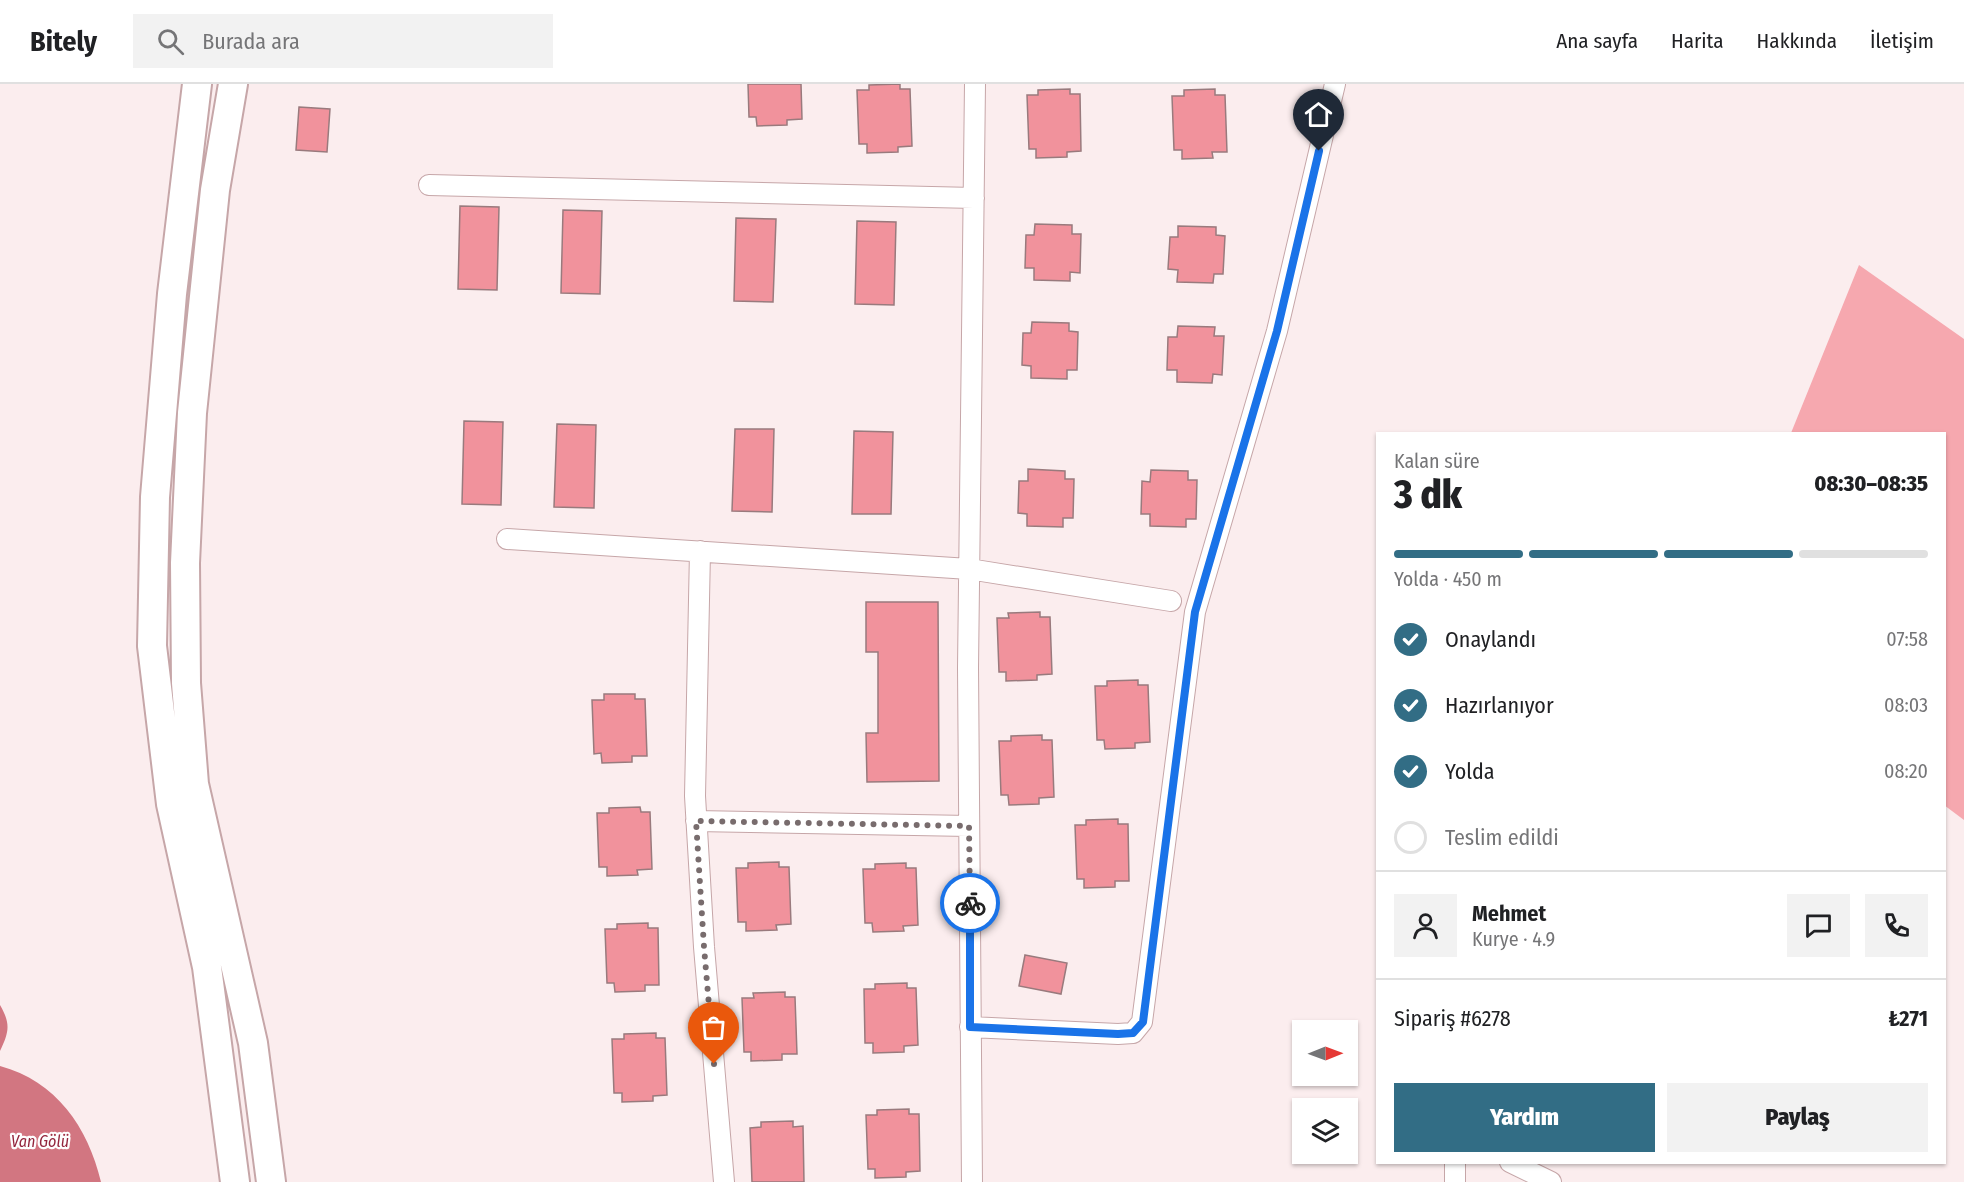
<!DOCTYPE html>
<html lang="tr">
<meta charset="utf-8">
<style>
body{margin:0;font-family:"Fira Sans Condensed",sans-serif;background:#f2f2f2;color:#202124;height:100vh;display:flex;flex-direction:column;font-size:22px;white-space:nowrap}
*{box-sizing:border-box;margin:0}
p{font-size:20px;color:#757577}
.icon{flex:none;width:33px;height:33px;fill:none;stroke:currentColor;stroke-width:2;stroke-linecap:round;stroke-linejoin:round}
.map{position:relative;flex:1;overflow:hidden}
.sheet{position:absolute;left:1376px;top:348px;width:570px;height:732px;display:flex;flex-direction:column;background:#fff;border-radius:0px;box-shadow:0 2px 4px #0004}
.sheet>*{flex:none}
.needle{width:39px;rotate:89deg}
.buttons{position:absolute;left:1292px;top:936px;display:grid;gap:12px}
.buttons a{display:grid;place-items:center;width:66px;height:66px;border-radius:0px;background:#fff;box-shadow:0 2px 4px #0004;font-size:30px}
.pin{position:absolute;display:grid;place-items:center;width:51px;height:51px;color:#fff;margin:-62px -26px;border-radius:50% 50% 50% 0;rotate:-45deg;box-shadow:0 0 6px #0007}
.pin .icon{rotate:45deg}
.courier{position:absolute;display:grid;place-items:center;width:60px;height:60px;margin:-30px;border:4px solid #1a73e8;border-radius:50%;background:#fff;color:#222;box-shadow:0 2px 8px #0007}
.head em{font-style:normal;font-weight:800}
.head div{display:flex;flex-direction:column-reverse}
.head{display:flex;align-items:center;justify-content:space-between;height:102px;padding:0 18px}
h1{font-size:39px;font-weight:800;line-height:45px}
.bar{display:grid;grid-template-columns:repeat(4,1fr);gap:9px 6px;align-content:center;height:72px;padding:0 18px}
.bar i{height:8px;border-radius:4px;background:#e0e0e0}
.bar .active{background:#326d85}
.bar p{grid-column:span 4}
.line{display:flex;align-items:center;gap:15px;padding:0 18px;border-top:2px solid #e0e0e0}
.line div{flex:1}
.round{display:grid;place-items:center;flex:none;width:63px;height:63px;border-radius:0px;background:#f2f2f2}
ol{padding:0 18px;list-style:none}
li{display:flex;align-items:center;gap:18px;height:66px}
li p{margin-inline-start:auto}
li .icon{padding:6px;border-radius:50%;background:#326d85;color:#fff;stroke-width:4}
li:last-child{color:#757577}
li i{width:33px;height:33px;border:3px solid #e0e0e0;border-radius:50%}
.primary-button{display:flex;gap:12px;margin-top:auto;padding:12px 18px}
.primary-button a{flex:1;height:69px;border-radius:0px;background:#326d85;color:#fff;font-size:24px;font-weight:800;line-height:69px;text-align:center}
.primary-button a+a{background:#f2f2f2;color:#202124}
header{display:flex;align-items:center;gap:36px;box-sizing:border-box;height:84px;padding:0 30px;background:#fff;border-bottom:2px solid #e0e0e0}
header strong{font-size:28px}
nav{display:flex;gap:33px;margin-inline-start:auto;font-size:21px}
.search{width:420px;height:54px;background:#f2f2f2;display:flex;align-items:center;gap:15px;box-sizing:border-box;padding:0 21px;border-radius:0px;color:#757577;font-size:22px}
.map>svg:first-child{display:block}
.green{fill:#f6a8af}
.water{fill:#d27681}
.building{fill:#f1929c;stroke:#997a7d;stroke-width:1.5}
.lines{fill:none;stroke-linecap:round;stroke-linejoin:round}
.street-casing{stroke:#c6a6a8;stroke-width:22}
.secondary-casing{stroke:#c6a6a8;stroke-width:32}
.street{stroke:#fff;stroke-width:20}
.secondary{stroke:#fff;stroke-width:28}
.done{stroke:#786c6d;stroke-width:6;stroke-dasharray:0 10.8}
.route{stroke:#1a73e8;stroke-width:8}
.labels{text-anchor:middle;dominant-baseline:central;stroke-width:4.5;stroke-linejoin:round;paint-order:stroke}
.water-label{font-size:16px;font-style:italic;fill:#93253c;stroke:#fefefe}
</style>
<header>
<strong>Bitely</strong>
<div class="search"><svg class="icon" aria-label="search" viewBox="0 0 24 24"><circle cx="10" cy="10" r="6"/><path d="M15 15l6 6"/></svg>Burada ara</div>
<nav><a>Ana sayfa</a><a>Harita</a><a>Hakkında</a><a>İletişim</a></nav>
</header>
<div class="map">
<svg width="1964" height="1098" viewBox="0 0 1964 1098">
<rect width="100%" height="100%" fill="#fbedee"/>
<path class="green" d="M 1859,181 L 1964,255 L 1964,736 L 1944,721 L 1944,350 L 1791,349 Z"/>
<path class="water" d="M 0,921 C 11,940 9,948 0,967 Z
M 0,982 C 56,997 88,1043 101,1098 L 0,1098 Z"/>
<path class="building" d="M 748,0 L 801,0 L 802,35 L 787,36 L 787,41 L 757,42 L 756,33 L 749,33 Z
M 900,0 L 900,5 L 910,5 L 912,62 L 898,63 L 898,68 L 867,69 L 867,60 L 859,60 L 857,6 L 869,6 L 869,1 Z
M 1070,5 L 1070,10 L 1080,10 L 1081,67 L 1067,68 L 1067,73 L 1036,74 L 1036,65 L 1029,65 L 1027,11 L 1038,11 L 1038,6 Z
M 1215,5 L 1215,11 L 1225,11 L 1227,68 L 1212,68 L 1213,74 L 1182,75 L 1182,66 L 1174,66 L 1172,12 L 1184,12 L 1184,6 Z
M 299,23 L 330,25 L 327,68 L 296,66 Z
M 460,122 L 499,123 L 497,206 L 458,205 Z
M 563,126 L 602,127 L 600,210 L 561,209 Z
M 736,134 L 776,135 L 773,218 L 734,217 Z
M 857,137 L 896,138 L 894,221 L 855,220 Z
M 1035,140 L 1072,141 L 1072,150 L 1081,150 L 1080,189 L 1070,188 L 1070,197 L 1034,196 L 1034,184 L 1025,184 L 1026,151 L 1034,151 Z
M 1178,142 L 1216,143 L 1216,151 L 1225,152 L 1223,190 L 1214,190 L 1213,199 L 1177,198 L 1178,186 L 1168,185 L 1170,153 L 1178,153 Z
M 1032,238 L 1069,239 L 1069,247 L 1078,248 L 1077,286 L 1067,286 L 1067,295 L 1031,294 L 1031,282 L 1022,281 L 1023,249 L 1031,249 Z
M 1178,242 L 1215,243 L 1214,252 L 1224,252 L 1222,291 L 1213,290 L 1212,299 L 1177,298 L 1177,286 L 1167,286 L 1168,253 L 1177,253 Z
M 464,337 L 503,338 L 501,421 L 462,420 Z
M 557,340 L 596,341 L 594,424 L 554,423 Z
M 735,345 L 774,345 L 772,428 L 732,427 Z
M 854,347 L 893,348 L 891,430 L 852,430 Z
M 1028,385 L 1065,387 L 1065,395 L 1074,395 L 1073,434 L 1063,434 L 1063,443 L 1027,442 L 1027,430 L 1018,429 L 1019,397 L 1028,397 Z
M 1151,386 L 1188,387 L 1188,396 L 1197,396 L 1196,435 L 1186,435 L 1186,443 L 1150,442 L 1150,430 L 1141,430 L 1142,397 L 1150,398 Z
M 866,518 L 938,518 L 939,697 L 867,698 L 866,649 L 878,649 L 878,568 L 866,568 Z
M 1040,528 L 1040,533 L 1050,533 L 1052,590 L 1037,591 L 1037,596 L 1006,597 L 1006,588 L 999,588 L 997,534 L 1009,534 L 1008,529 Z
M 1138,596 L 1138,601 L 1148,601 L 1150,658 L 1135,659 L 1135,664 L 1105,665 L 1104,656 L 1097,656 L 1095,602 L 1107,602 L 1107,597 Z
M 604,610 L 635,610 L 635,615 L 645,615 L 647,672 L 632,672 L 632,678 L 602,679 L 601,669 L 594,670 L 592,616 L 604,616 Z
M 1042,651 L 1042,656 L 1052,656 L 1054,713 L 1039,714 L 1039,720 L 1009,721 L 1008,711 L 1001,711 L 999,657 L 1011,657 L 1011,652 Z
M 640,723 L 641,728 L 650,728 L 652,785 L 637,786 L 638,791 L 607,792 L 607,783 L 599,783 L 597,729 L 609,729 L 609,724 Z
M 1118,735 L 1118,740 L 1128,740 L 1129,797 L 1115,797 L 1115,803 L 1084,804 L 1084,795 L 1077,795 L 1075,741 L 1086,741 L 1086,736 Z
M 779,778 L 779,783 L 789,783 L 791,840 L 776,841 L 777,846 L 746,847 L 746,838 L 738,838 L 736,784 L 748,784 L 748,779 Z
M 906,779 L 906,784 L 916,784 L 918,841 L 903,842 L 904,847 L 873,848 L 872,839 L 865,839 L 863,785 L 875,785 L 875,780 Z
M 648,839 L 648,844 L 658,844 L 659,901 L 645,901 L 645,907 L 615,908 L 614,899 L 607,899 L 605,845 L 617,845 L 617,840 Z
M 1025,871 L 1067,879 L 1061,910 L 1019,902 Z
M 907,899 L 907,904 L 916,904 L 918,961 L 904,962 L 904,968 L 873,969 L 873,959 L 865,959 L 864,905 L 875,905 L 875,900 Z
M 785,908 L 785,913 L 795,913 L 797,970 L 782,970 L 782,976 L 751,977 L 751,968 L 744,968 L 742,914 L 754,914 L 753,909 Z
M 656,949 L 656,954 L 665,954 L 667,1011 L 653,1012 L 653,1017 L 622,1018 L 622,1009 L 614,1009 L 612,955 L 624,955 L 624,950 Z
M 909,1025 L 909,1030 L 919,1030 L 920,1087 L 906,1088 L 906,1093 L 875,1094 L 875,1085 L 868,1085 L 866,1031 L 877,1031 L 877,1026 Z
M 793,1037 L 793,1043 L 803,1042 L 804,1098 L 752,1098 L 750,1044 L 761,1043 L 761,1038 Z"/>
<g class="lines">
<g class="street-casing">
<path id="street" d="M 429,101 L 974,114
M 507,455 L 969,485 L 1171,517
M 700,467 L 695,712 L 704,863 L 724,1098
M 696,737 L 969,742
M 970,943 L 1118,950 L 1133,949 L 1142,938 L 1195,528 L 1277,247 L 1335,0
M 1510,1078 L 1551,1098
M 972,1098 L 968,584 L 975,0
M 1455,1098 L 1455,1078"/>
</g>
<g class="secondary-casing">
<path id="secondary" d="M 197,0 L 172,210 L 155,413 L 152,562 L 171,720 L 207,883 L 235,1098
M 233,0 L 215,106 L 192,329 L 185,479 L 186,599 L 194,700 L 253,959 L 271,1098"/>
</g>
<use href="#street" class="street"/>
<use href="#secondary" class="secondary"/>
</g>
<g class="lines">
<path class="done" d="M 714,980 L 704,863 L 696,737 L 969,742 L 970,819"/>
<path class="route" d="M 970,819 L 970,943 L 1118,950 L 1133,949 L 1143,938 L 1195,528 L 1277,247 L 1319,67"/>
</g>
<g class="labels">
<g class="water-label">
<text x="40" y="1057">Van Gölü</text>
</g>
</g>
</svg>
<div class="buttons">
<a><svg class="needle" viewBox="-14 -14 28 28"><path d="M0-13l5 13h-10z" fill="#e53935"/><path d="M0 13l5-13h-10z" fill="#757577"/></svg></a>
<a><svg class="icon" aria-label="layers" viewBox="0 0 24 24"><path d="M12 4l9 5-9 5-9-5zM3 14l9 5 9-5"/></svg></a>
</div>
<div class="pin" style="left:714px;top:980px;background:#ea580c"><svg class="icon" aria-label="bag" viewBox="0 0 24 24"><path d="M5 8h14l-1 12H6zM9 8a3 3 0 0 1 6 0"/></svg></div>
<div class="pin" style="left:1319px;top:67px;background:#1f2937"><svg class="icon" aria-label="home" viewBox="0 0 24 24"><path d="M3 11l9-7 9 7M6 9v11h12V9"/></svg></div>
<div class="courier" style="left:970px;top:819px"><svg class="icon" aria-label="bike" viewBox="0 0 24 24"><circle cx="6" cy="16" r="4"/><circle cx="18" cy="16" r="4"/><path d="M6 16l4-8h5l3 8M10 8l3 8H6M13 5h3"/></svg></div>
<section class="sheet">
<div class="head"><div><h1>3 dk</h1><p>Kalan süre</p></div><em>08:30–08:35</em></div>
<div class="bar"><i class="active"></i><i class="active"></i><i class="active"></i><i></i><p>Yolda · 450 m</p></div>
<ol>
<li><svg class="icon" aria-label="check" viewBox="0 0 24 24"><path d="M5 12l5 5 9-10"/></svg>Onaylandı<p>07:58</p></li>
<li><svg class="icon" aria-label="check" viewBox="0 0 24 24"><path d="M5 12l5 5 9-10"/></svg>Hazırlanıyor<p>08:03</p></li>
<li><svg class="icon" aria-label="check" viewBox="0 0 24 24"><path d="M5 12l5 5 9-10"/></svg>Yolda<p>08:20</p></li>
<li><i></i>Teslim edildi</li>
</ol>
<div class="line" style="height:108px"><a class="round"><svg class="icon" aria-label="person" viewBox="0 0 24 24"><circle cx="12" cy="8" r="4"/><path d="M4 21q1-7 8-7t8 7"/></svg></a><div><b>Mehmet</b><p>Kurye · 4.9</p></div><a class="round"><svg class="icon" aria-label="chat" viewBox="0 0 24 24"><path d="M4 5h16v11H9l-5 4z"/></svg></a><a class="round"><svg class="icon" aria-label="phone" viewBox="0 0 24 24"><path d="M5 4h4l2 5-3 2q2 4 5 5l2-3 5 2v4C11 20 4 13 5 4z"/></svg></a></div>
<div class="line" style="height:78px"><div>Sipariş #6278</div><b>₺271</b></div>
<div class="primary-button"><a>Yardım</a><a>Paylaş</a></div>
</section>
</div>
